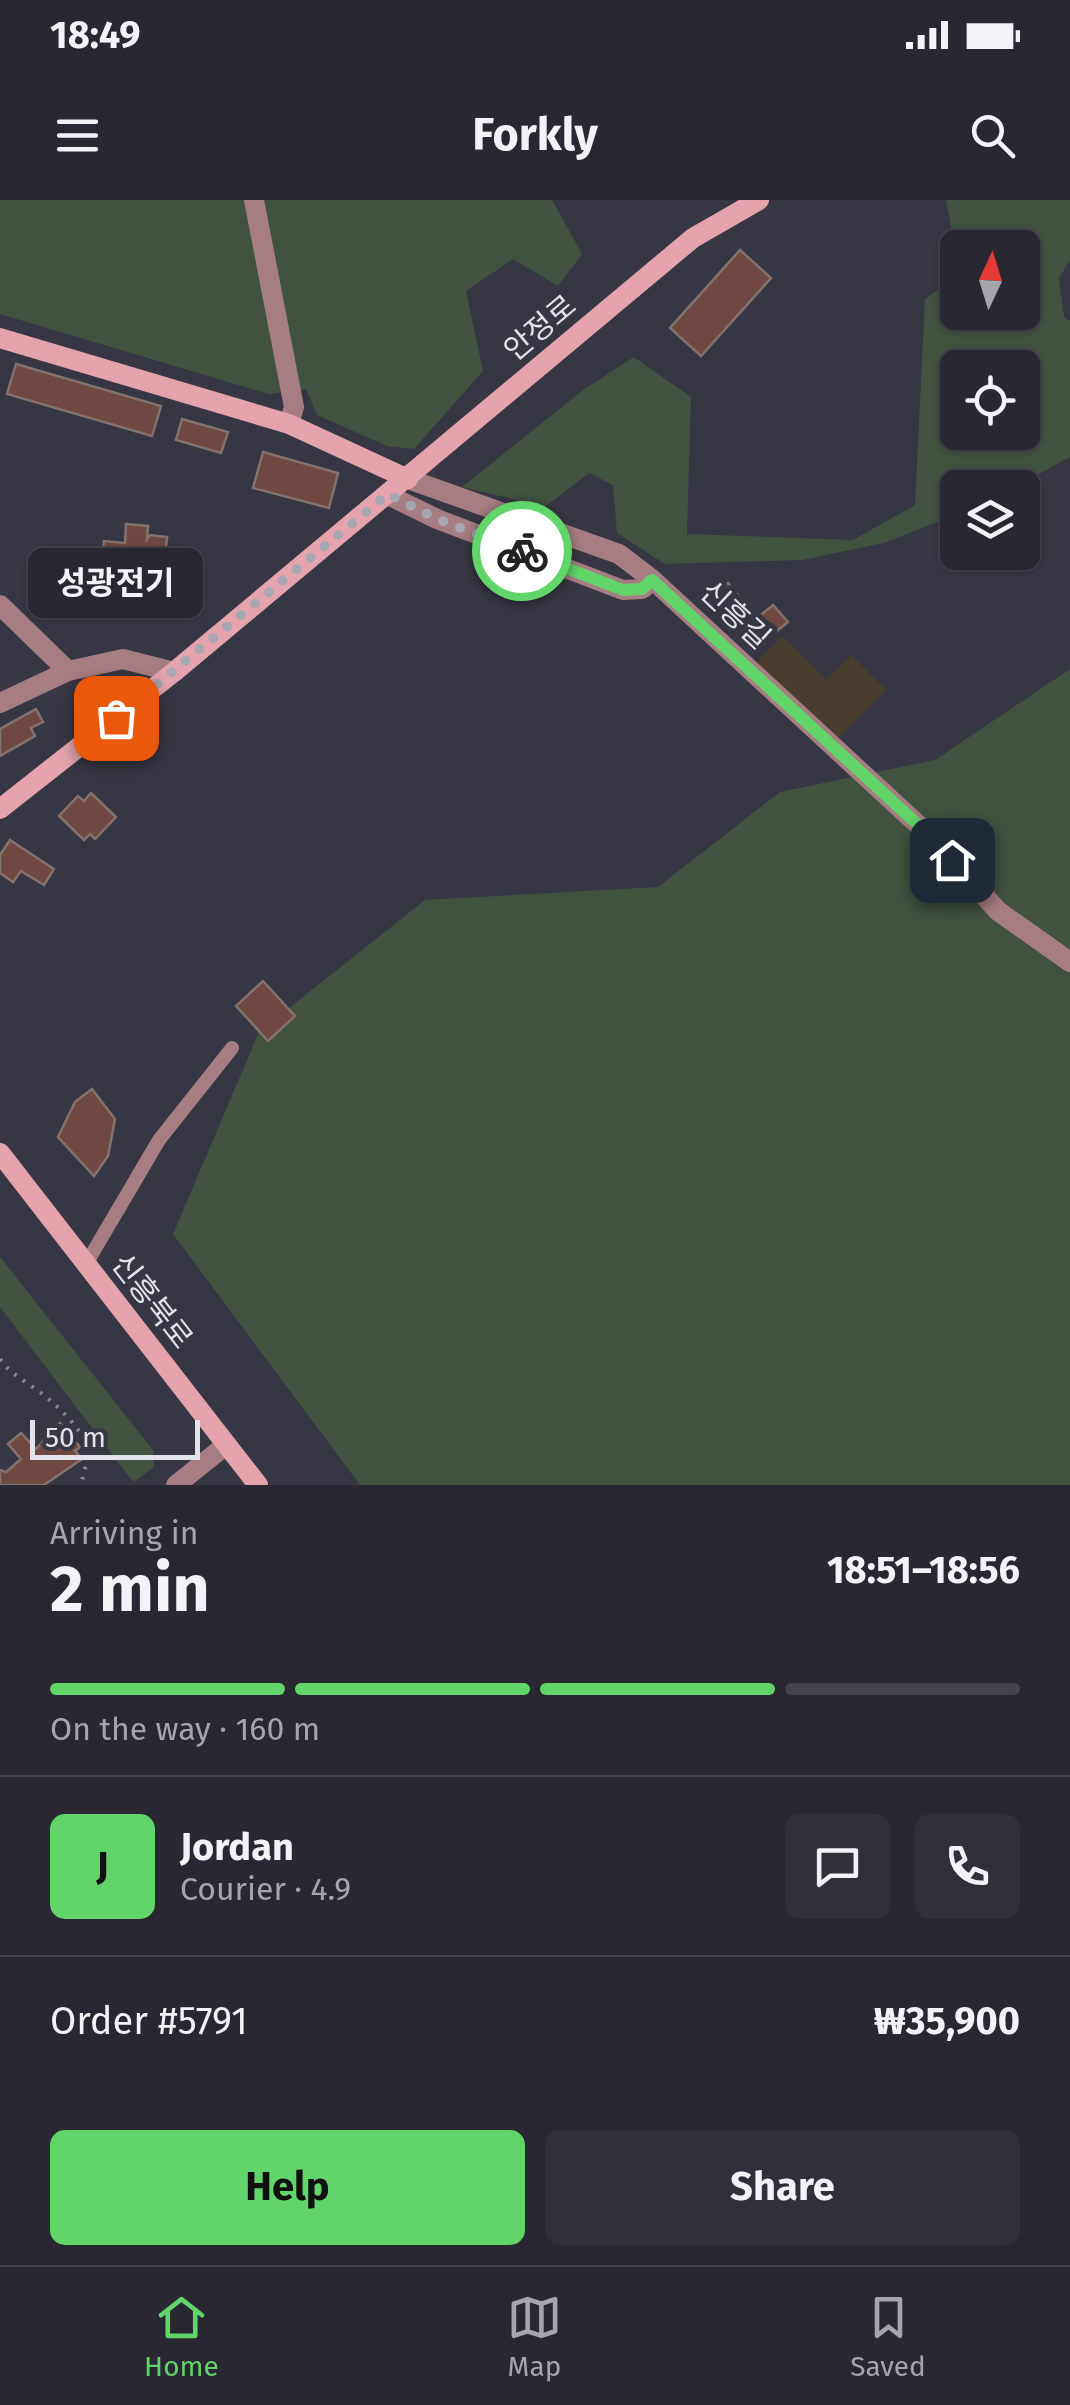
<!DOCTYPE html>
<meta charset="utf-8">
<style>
body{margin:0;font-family:"Fira Sans","Noto Sans KR",sans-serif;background:#31303a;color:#f1f3f6;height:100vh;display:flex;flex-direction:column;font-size:38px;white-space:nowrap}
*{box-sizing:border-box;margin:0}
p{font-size:32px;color:#a5a6ac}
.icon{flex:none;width:55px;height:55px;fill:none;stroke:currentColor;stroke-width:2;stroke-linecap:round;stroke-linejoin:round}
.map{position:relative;height:1285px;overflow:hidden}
.side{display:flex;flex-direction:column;background:#292832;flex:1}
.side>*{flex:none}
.needle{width:65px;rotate:4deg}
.fabs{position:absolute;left:940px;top:30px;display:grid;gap:20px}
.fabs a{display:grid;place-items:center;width:100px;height:100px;border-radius:15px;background:#292832;box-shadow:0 2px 8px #0004,0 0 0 2px #45444d;font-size:50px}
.scale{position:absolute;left:30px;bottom:25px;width:170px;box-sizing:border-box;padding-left:10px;border:5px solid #e3e3ec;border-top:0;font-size:28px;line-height:35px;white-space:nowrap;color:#e3e3ec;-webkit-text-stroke:8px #373643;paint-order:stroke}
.pin{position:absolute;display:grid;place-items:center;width:85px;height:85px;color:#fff;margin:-42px;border-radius:20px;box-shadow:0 5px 15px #0006}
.courier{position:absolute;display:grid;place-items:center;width:100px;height:100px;margin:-50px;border:8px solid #61d56a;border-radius:50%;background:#fff;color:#222;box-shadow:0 2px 12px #0007}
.bubble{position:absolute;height:70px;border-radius:15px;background:#292832;box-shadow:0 2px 8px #0004,0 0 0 2px #45444d;font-size:32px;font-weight:700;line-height:70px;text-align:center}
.head em{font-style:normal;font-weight:700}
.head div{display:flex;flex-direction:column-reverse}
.head{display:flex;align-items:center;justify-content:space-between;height:170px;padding:0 50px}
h1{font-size:65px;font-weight:700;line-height:75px}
.bar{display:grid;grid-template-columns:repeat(4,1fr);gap:15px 10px;align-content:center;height:120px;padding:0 50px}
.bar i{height:12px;border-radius:8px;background:#45444d}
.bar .on{background:#61d56a}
.bar p{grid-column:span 4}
.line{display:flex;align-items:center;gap:25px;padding:0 50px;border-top:2px solid #45444d}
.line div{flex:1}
.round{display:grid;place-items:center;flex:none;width:105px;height:105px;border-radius:15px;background:#31303a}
.button{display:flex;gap:20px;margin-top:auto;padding:20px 50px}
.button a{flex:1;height:115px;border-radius:15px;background:#61d56a;color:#111;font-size:40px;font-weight:700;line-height:115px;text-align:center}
.button a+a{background:#31303a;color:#f1f3f6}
.status{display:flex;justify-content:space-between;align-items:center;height:70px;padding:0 50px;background:#292832;direction:ltr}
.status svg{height:28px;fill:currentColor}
header{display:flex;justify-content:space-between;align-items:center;height:130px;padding:0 50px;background:#292832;font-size:45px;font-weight:700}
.tab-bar{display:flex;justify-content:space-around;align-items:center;height:140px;border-top:2px solid #45444d;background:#292832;font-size:28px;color:#a5a6ac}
.tab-bar a{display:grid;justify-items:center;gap:5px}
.tab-bar .on{color:#61d56a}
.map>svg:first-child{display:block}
.industrial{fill:#493e2e}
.green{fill:#415241;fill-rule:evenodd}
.building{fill:#6e4841;stroke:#83726e;stroke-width:2.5}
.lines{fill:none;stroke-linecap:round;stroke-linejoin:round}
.path{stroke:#898994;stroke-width:4;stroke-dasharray:2.5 8;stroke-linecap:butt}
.lane{stroke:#a67d83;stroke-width:14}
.street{stroke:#a67d83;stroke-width:20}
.secondary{stroke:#e4a3ad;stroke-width:20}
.done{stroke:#a7a6b1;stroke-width:10;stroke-dasharray:0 18}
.route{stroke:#61d56a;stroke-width:12}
.labels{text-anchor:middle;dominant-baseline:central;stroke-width:10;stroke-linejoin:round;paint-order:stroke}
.street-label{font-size:30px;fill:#e3e3ec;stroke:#373643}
</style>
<div class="status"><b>18:49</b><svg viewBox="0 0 49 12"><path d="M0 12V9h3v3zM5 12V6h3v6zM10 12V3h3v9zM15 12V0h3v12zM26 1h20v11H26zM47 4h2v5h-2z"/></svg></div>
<header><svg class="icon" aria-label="menu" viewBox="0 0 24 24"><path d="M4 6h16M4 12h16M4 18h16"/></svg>Forkly<svg class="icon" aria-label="search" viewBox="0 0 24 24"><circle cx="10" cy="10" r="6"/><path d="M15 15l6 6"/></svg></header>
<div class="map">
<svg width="1070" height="1285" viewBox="0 0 1070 1285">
<rect width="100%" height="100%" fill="#373643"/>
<path class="industrial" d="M 782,436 L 826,480 L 851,455 L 886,490 L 835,541 L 756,463 Z"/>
<path class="green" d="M 0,0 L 552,0 L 582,54 L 558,86 L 513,59 L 466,91 L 483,171 L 414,249 L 387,246 L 317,215 L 306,189 L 269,194 L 0,114 Z
M 946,0 L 1070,0 L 1070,60 L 1059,78 L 1064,117 L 1070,121 L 1070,257 L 1015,287 L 958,288 L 957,314 L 884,343 L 802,360 L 665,364 L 617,333 L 613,285 L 589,273 L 545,307 L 462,287 L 583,190 L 634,157 L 691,197 L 687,334 L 853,340 L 915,305 L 925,99 L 957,76 L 958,112 L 1022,112 L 1022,48 L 958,48 L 957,59 ZM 958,168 L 1022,168 L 1022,232 L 958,232 Z
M 1070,469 L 1070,1285 L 360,1285 L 173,1034 L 259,832 L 425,700 L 658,687 L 780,592 L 935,560 Z
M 0,1057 L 153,1250 L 154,1267 L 133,1282 L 0,1107 Z"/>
<path class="building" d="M 740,50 L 771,78 L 701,156 L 670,128 Z
M 16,164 L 161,206 L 152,236 L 7,194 Z
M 182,219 L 228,232 L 221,253 L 176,240 Z
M 263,252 L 338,273 L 329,308 L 253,288 Z
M 126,324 L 148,326 L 147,339 L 150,335 L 167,337 L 163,377 L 117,372 L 116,381 L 84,378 L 86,363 L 101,365 L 104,341 L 125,343 Z
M 728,383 L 757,418 L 773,405 L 788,422 L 756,447 L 713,394 Z
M 36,509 L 43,522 L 31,528 L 35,536 L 0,556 L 0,529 Z
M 91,593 L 116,617 L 95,639 L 90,634 L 84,640 L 59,616 L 78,596 L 84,601 Z
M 10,640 L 54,669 L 44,685 L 21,671 L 13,682 L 0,673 L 0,655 Z
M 263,781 L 295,816 L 268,841 L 236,806 Z
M 92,889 L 115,919 L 108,956 L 94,976 L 58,937 L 75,902 Z
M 60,1223 L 80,1247 L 75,1251 L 82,1259 L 44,1285 L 0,1285 L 0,1270 L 6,1272 L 21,1259 L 8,1244 L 21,1233 L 36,1249 Z"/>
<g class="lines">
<path class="path" d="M 0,1159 C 9,1172 17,1176 30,1185 C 54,1201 76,1223 90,1248 L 81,1285"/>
<path class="lane" d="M 86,1064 L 159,940 L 232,848"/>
<path class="street" d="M 254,0 L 294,207 L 289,224
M 408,279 L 619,354 L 653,380 L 928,634 L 998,711 L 1070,762
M 388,295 L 437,319 L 623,390 L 642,389 L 653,380
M 0,405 L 68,471
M 0,503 L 68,471 L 123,459 L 174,472
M 176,1285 L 226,1245"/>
<path class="secondary" d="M 0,138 L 289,224 L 408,279
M 0,609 L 174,472 L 693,38 L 759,0
M 0,953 L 258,1285"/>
</g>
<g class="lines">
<path class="done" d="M 116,518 L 388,294 L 437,319 L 522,351"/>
<path class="route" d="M 522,351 L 623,390 L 642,389 L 652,380 L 928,634 L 952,660"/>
</g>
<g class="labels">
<g class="street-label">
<text transform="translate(540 128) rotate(-40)">안정로</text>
<text transform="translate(735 415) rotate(43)">신흥길</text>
<text transform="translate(152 1101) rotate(52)">신흥북로</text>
</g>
</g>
</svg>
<div class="fabs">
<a><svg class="needle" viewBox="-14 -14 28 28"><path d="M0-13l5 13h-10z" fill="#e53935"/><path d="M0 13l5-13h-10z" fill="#a5a6ac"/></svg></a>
<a><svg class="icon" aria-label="locate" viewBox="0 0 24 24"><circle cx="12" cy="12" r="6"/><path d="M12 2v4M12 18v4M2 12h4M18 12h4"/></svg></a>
<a><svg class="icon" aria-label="layers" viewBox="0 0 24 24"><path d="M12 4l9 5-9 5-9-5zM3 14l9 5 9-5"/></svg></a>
</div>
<div class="scale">50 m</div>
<div class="pin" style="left:116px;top:518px;background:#ea580c"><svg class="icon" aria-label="bag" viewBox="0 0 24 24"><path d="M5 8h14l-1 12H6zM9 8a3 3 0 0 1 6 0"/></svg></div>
<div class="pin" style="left:952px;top:660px;background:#1f2937"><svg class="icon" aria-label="home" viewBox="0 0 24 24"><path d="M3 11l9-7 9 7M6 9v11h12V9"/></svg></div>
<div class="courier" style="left:522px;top:351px"><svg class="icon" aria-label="bike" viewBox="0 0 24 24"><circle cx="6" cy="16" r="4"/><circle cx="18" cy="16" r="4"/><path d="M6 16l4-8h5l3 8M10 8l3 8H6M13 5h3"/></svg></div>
<div class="bubble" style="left:28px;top:348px;width:175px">성광전기</div>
</div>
<section class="side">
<div class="head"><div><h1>2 min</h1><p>Arriving in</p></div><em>18:51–18:56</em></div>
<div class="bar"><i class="on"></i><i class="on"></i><i class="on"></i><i></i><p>On the way · 160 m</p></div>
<div class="line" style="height:180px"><b class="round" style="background:#61d56a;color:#111">J</b><div><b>Jordan</b><p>Courier · 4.9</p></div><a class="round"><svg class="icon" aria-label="chat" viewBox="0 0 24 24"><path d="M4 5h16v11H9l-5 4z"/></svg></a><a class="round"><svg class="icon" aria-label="phone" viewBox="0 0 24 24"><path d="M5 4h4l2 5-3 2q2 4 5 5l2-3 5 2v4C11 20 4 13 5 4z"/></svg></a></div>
<div class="line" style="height:130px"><div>Order #5791</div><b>₩35,900</b></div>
<div class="button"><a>Help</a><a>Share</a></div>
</section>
<nav class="tab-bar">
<a class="on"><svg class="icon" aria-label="home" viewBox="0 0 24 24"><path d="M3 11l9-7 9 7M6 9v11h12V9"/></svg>Home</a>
<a><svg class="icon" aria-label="map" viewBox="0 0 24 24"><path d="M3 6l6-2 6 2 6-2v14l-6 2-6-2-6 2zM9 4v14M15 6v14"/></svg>Map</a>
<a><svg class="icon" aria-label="saved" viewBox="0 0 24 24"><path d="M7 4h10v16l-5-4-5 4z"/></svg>Saved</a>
</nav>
